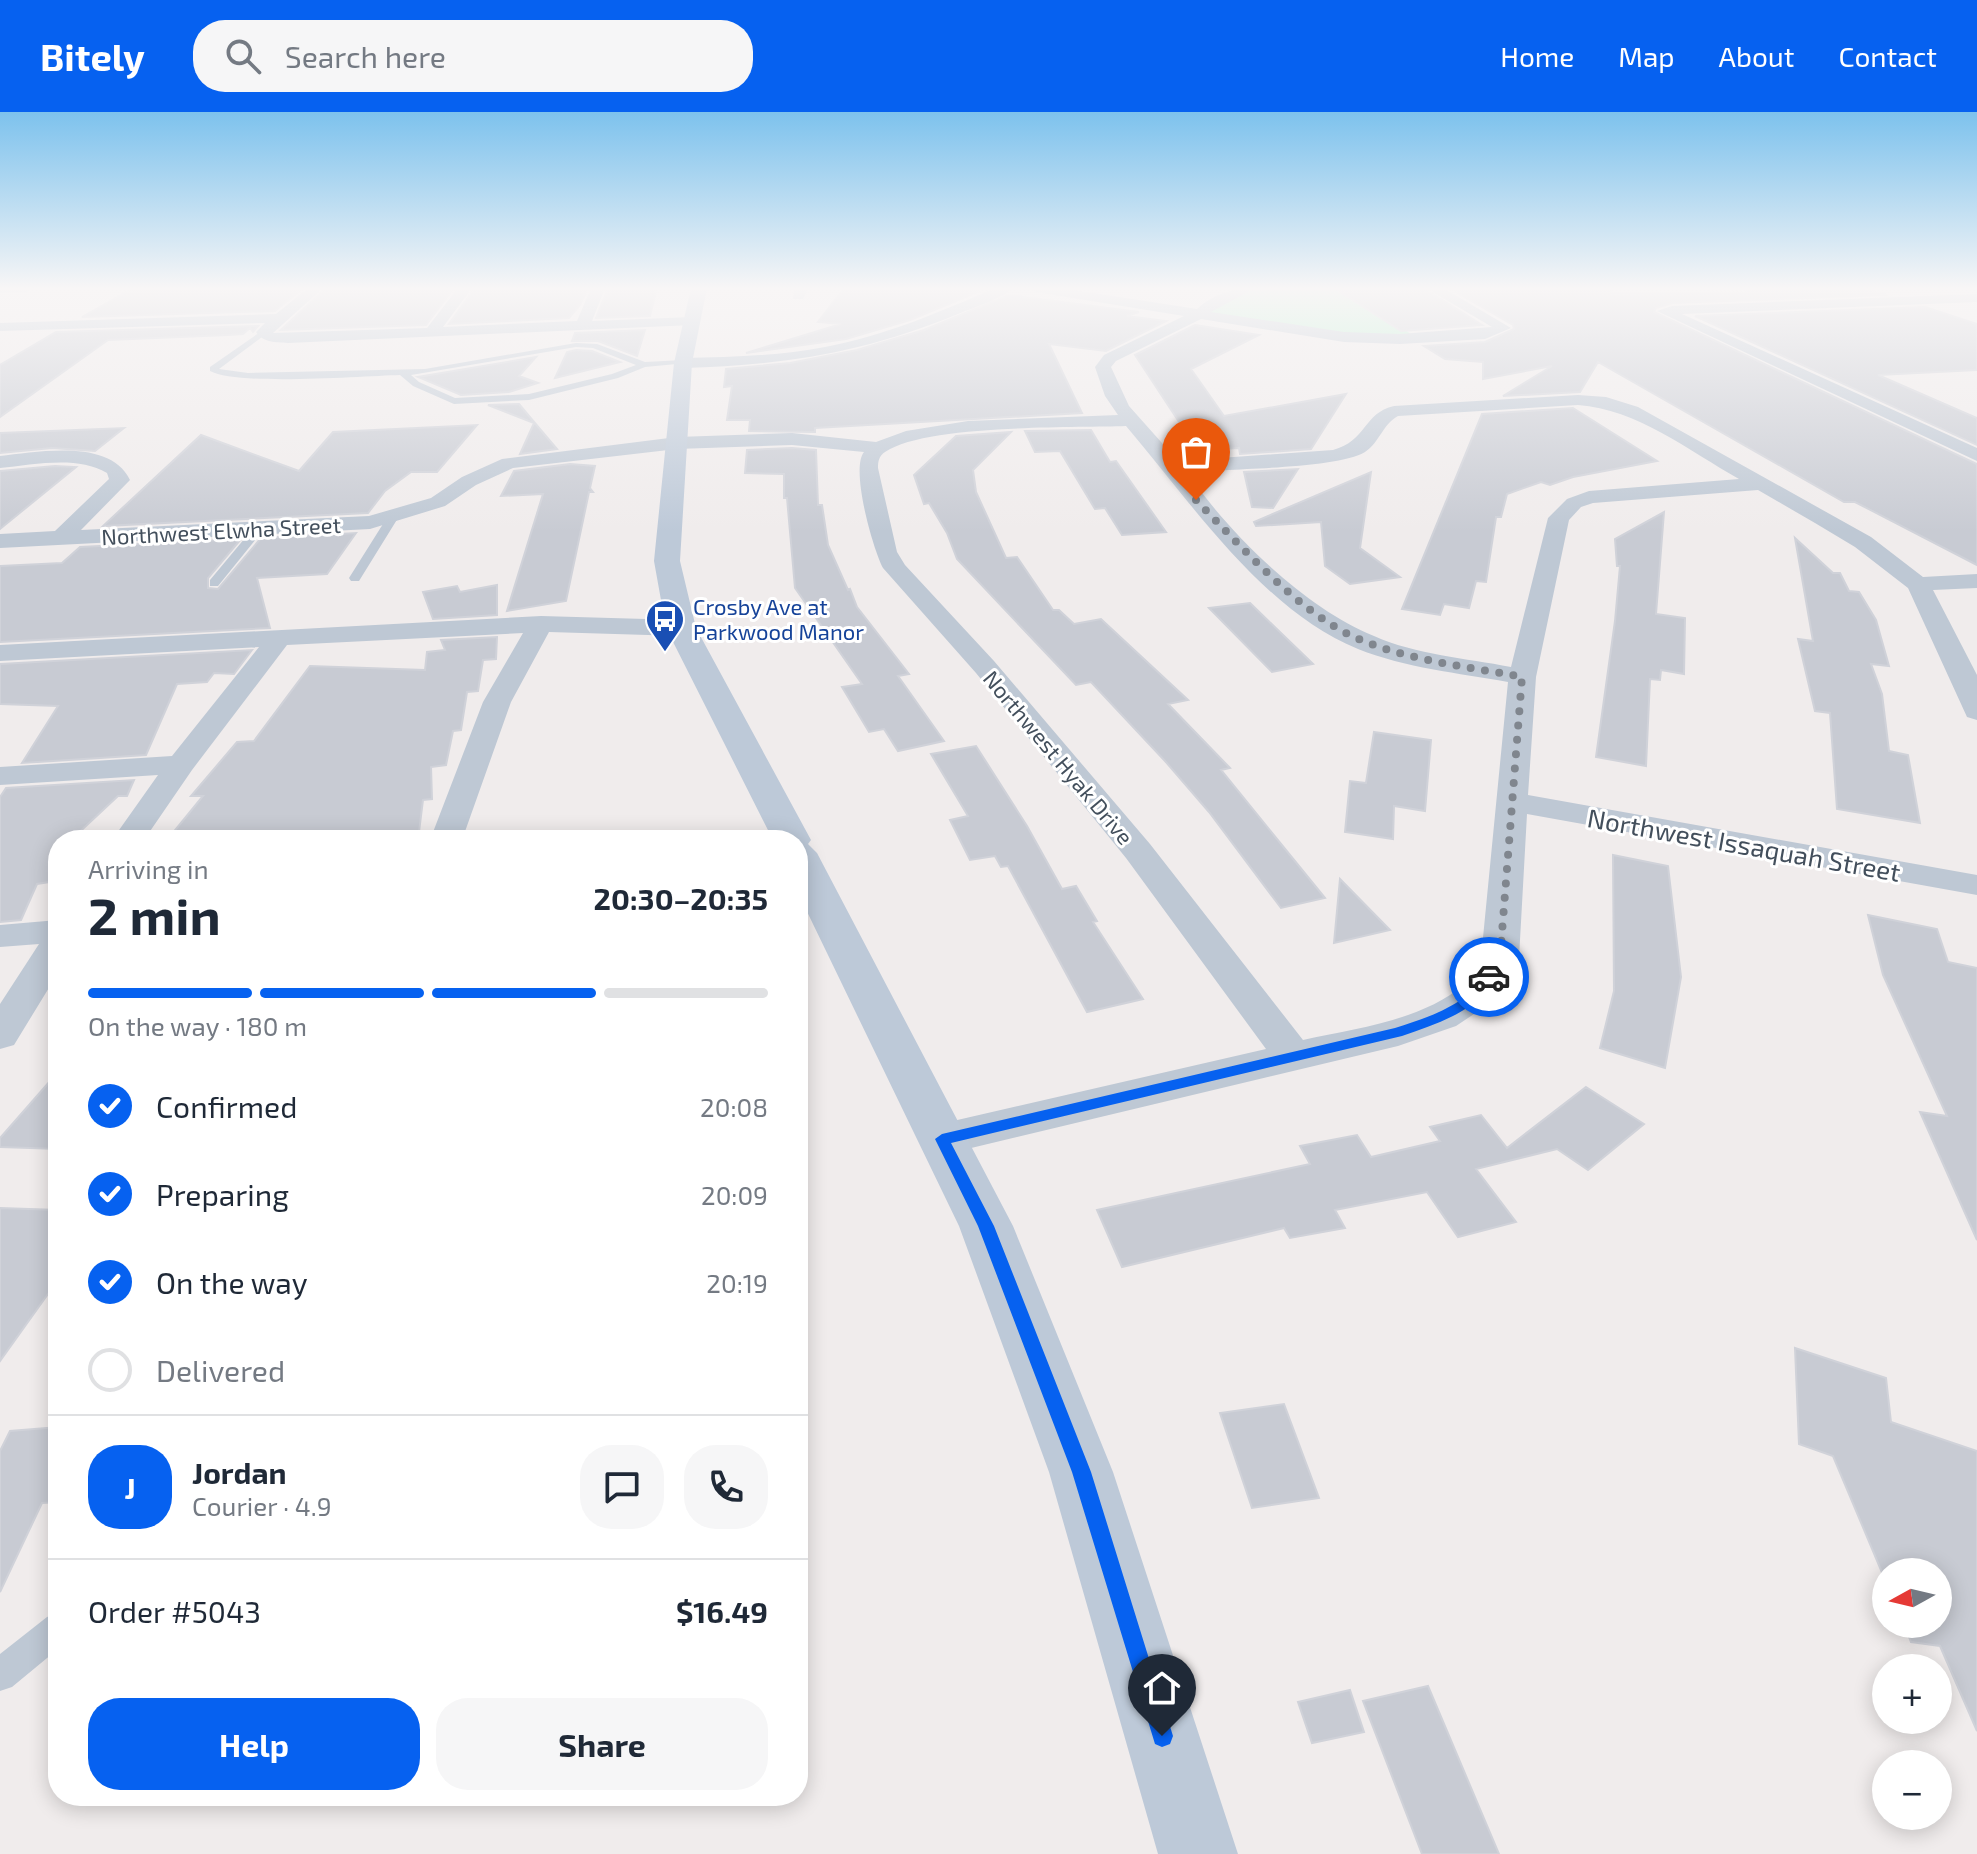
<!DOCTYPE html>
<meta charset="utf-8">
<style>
body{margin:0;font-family:"Exo 2",sans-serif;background:#f6f6f7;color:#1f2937;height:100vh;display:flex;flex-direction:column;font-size:30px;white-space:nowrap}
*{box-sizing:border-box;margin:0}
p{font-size:26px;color:#747a83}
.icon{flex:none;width:44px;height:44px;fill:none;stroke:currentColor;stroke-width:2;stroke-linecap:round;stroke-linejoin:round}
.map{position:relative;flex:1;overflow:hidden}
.drawer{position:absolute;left:48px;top:718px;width:760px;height:976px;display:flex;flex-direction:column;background:#fff;border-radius:32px;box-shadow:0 4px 20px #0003}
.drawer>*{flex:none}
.needle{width:52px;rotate:262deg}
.buttons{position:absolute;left:1872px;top:1446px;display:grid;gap:16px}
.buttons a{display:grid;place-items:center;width:80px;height:80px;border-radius:50%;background:#fff;box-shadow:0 4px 20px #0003;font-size:40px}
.pin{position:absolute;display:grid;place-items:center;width:68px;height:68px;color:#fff;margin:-82px -34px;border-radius:50% 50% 50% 0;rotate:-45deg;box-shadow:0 0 8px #0007}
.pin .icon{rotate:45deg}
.courier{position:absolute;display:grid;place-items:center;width:80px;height:80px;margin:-40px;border:6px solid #0661f0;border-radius:50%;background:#fff;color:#222;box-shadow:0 2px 10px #0007}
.headline em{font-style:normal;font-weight:700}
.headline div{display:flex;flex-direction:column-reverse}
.headline{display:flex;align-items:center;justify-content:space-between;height:136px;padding:0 40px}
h1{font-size:52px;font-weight:700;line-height:60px}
.bar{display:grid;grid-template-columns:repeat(4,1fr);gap:12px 8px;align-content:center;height:96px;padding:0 40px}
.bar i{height:10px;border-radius:6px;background:#e0e1e3}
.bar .active{background:#0661f0}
.bar p{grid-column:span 4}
.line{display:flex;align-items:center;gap:20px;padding:0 40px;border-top:2px solid #e0e1e3}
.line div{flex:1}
.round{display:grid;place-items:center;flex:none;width:84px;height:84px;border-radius:32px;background:#f6f6f7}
ol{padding:0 40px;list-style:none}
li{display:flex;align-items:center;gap:24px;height:88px}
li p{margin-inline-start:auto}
li .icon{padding:8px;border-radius:50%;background:#0661f0;color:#fff;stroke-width:4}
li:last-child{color:#747a83}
li i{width:44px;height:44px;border:4px solid #e0e1e3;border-radius:50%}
.button{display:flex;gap:16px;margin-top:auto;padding:16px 40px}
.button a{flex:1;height:92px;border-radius:32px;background:#0661f0;color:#fff;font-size:32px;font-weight:700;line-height:92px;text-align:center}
.button a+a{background:#f6f6f7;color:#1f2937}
header{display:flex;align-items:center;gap:48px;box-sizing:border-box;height:112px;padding:0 40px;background:#0661f0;color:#fff}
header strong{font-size:38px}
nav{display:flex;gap:44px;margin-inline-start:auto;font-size:28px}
.search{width:560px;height:72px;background:#f6f6f7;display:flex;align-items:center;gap:20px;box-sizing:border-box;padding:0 28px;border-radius:32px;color:#747a83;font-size:30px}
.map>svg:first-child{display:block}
.green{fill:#b5f3d0}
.building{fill:#c8cbd3;stroke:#d0d2d9;stroke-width:2}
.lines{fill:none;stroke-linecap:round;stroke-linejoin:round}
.lane{fill:#bec8d4;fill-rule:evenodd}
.street{fill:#bec8d4;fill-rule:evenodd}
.secondary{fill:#bdc9d8;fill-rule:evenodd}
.route{fill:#0661f0}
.done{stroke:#80868e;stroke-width:8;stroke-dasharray:0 14.4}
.labels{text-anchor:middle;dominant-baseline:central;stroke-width:6;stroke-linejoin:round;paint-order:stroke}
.far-street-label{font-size:22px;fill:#434f5c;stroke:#fff}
.far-transit-label{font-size:22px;fill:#164399;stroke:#fff;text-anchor:start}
.street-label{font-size:26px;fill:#434f5c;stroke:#fff}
</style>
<header>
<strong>Bitely</strong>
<div class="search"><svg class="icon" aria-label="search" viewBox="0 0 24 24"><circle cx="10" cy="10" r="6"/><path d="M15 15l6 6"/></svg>Search here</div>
<nav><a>Home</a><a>Map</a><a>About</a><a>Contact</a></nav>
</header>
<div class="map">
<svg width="1977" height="1742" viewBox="0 0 1977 1742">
<rect width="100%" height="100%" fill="#f0ecec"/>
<path class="green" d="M 1248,176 L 1341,176 L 1417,226 L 1377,227 L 1201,201 L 1236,179 Z"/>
<path class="building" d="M 249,176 L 303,176 L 275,199 L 82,205 L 128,179 Z
M 326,176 L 454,176 L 426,213 L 281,218 Z
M 475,176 L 588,176 L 580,193 L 569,206 L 449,212 Z
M 608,176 L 657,176 L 650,204 L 596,206 Z
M 844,176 L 951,176 L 980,179 L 910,208 L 846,227 L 746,241 L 841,212 L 818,210 Z
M 1334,176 L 1423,176 L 1482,213 L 1401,219 Z
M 1449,176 L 1612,176 L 1612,182 L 1746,180 L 1743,176 L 1866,176 L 1887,183 L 1672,191 L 1656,196 L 1654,200 L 1977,352 L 1977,453 L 1855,390 L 1844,390 L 1598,250 L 1580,280 L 1503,284 L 1552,254 L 1483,267 L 1483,250 L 1445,247 L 1424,234 L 1485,230 L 1514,217 L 1513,213 Z
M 1009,183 L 1139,200 L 1127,204 L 1166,209 L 1106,239 L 1049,232 L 1082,301 L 815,316 L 815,320 L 749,319 L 750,308 L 727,308 L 732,274 L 724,275 L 726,257 L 790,251 L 857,238 L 924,218 Z
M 1925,195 L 1977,212 L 1977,258 L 1878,263 L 1977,306 L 1977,333 L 1695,204 Z
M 1195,213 L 1259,223 L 1191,257 L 1224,304 L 1346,282 L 1311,337 L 1240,342 L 1239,336 L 1203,338 L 1181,313 L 1135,243 Z
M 258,214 L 253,220 L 250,216 L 243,222 L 228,223 L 108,228 L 0,305 L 0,253 L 56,220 Z
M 645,218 L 637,244 L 598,229 L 572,229 L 575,221 Z
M 576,238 L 592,239 L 620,250 L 555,266 L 567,240 Z
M 536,245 L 519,264 L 538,271 L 509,280 L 461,283 L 418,265 Z
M 519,292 L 534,310 L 557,337 L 520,342 L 534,311 L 488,293 Z
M 1573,296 L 1657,349 L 1573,365 L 1550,373 L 1541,370 L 1507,382 L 1501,405 L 1496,405 L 1486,470 L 1476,469 L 1469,496 L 1444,492 L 1440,503 L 1402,497 L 1482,302 Z
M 477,313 L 437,360 L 411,360 L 385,379 L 368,401 L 103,414 L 201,323 L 299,359 L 333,320 Z
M 124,316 L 95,339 L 52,336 L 0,341 L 0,321 Z
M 1091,318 L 1110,350 L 1116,349 L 1166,420 L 1122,423 L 1105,396 L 1095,397 L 1060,339 L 1035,340 L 1025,319 Z
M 1011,320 L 973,358 L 976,380 L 1006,446 L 1017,445 L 1053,498 L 1059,498 L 1074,512 L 1101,507 L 1188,588 L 1168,592 L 1230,656 L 1221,658 L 1325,786 L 1281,796 L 1209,700 L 1165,649 L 1091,570 L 1076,573 L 957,447 L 947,421 L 929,391 L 924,392 L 914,363 L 956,324 Z
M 792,336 L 816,338 L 818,393 L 822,393 L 828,433 L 848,478 L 850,477 L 857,495 L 909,562 L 898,564 L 944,629 L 898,639 L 884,617 L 869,620 L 842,575 L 862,572 L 795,476 L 787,386 L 784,386 L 784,362 L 745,361 L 747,338 Z
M 570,352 L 595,354 L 590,376 L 593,380 L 589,380 L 566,489 L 507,499 L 543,382 L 501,384 L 514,359 Z
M 55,354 L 76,355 L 0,417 L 0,359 Z
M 1298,357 L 1273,396 L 1252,395 L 1244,360 Z
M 1371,360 L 1360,436 L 1400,465 L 1350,472 L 1325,454 L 1321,410 L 1256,414 L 1254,410 Z
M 1664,400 L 1656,502 L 1685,506 L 1684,562 L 1661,558 L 1660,568 L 1650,567 L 1646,654 L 1596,645 L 1615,509 L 1620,454 L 1617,454 L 1615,427 Z
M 356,421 L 327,462 L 257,466 L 270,516 L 0,530 L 0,454 L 62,451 L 80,435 L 241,427 L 208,466 L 208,476 L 218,477 L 261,426 Z
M 1795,426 L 1833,461 L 1840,461 L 1849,479 L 1859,480 L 1876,508 L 1889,554 L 1871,552 L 1882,582 L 1889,639 L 1908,643 L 1920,711 L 1837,697 L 1830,601 L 1815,599 L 1798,527 L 1813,529 Z
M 497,473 L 497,503 L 433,507 L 423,480 L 457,474 L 460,480 Z
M 1250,491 L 1313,552 L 1272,560 L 1209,496 Z
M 497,525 L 496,547 L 483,548 L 478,579 L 467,580 L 461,618 L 453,619 L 446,653 L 431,655 L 432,687 L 423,688 L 418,728 L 167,728 L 203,684 L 191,684 L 237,630 L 254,629 L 310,554 L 425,558 L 427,540 L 445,538 L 441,528 Z
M 252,538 L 234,562 L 214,561 L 207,570 L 177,572 L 146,643 L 22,651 L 58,594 L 0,592 L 0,552 Z
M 1374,620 L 1431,628 L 1425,699 L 1394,694 L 1393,727 L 1345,720 L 1350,669 L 1366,671 Z
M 976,634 L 1027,714 L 1062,777 L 1076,774 L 1097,809 L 1093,810 L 1143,887 L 1087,900 L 1008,754 L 1001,755 L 995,744 L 970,748 L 950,708 L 968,704 L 931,642 Z
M 134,668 L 127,684 L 118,684 L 71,728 L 58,728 L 58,749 L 49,770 L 37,772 L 21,808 L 0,810 L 0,685 L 6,676 Z
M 1613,743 L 1668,754 L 1681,865 L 1665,956 L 1600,936 L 1614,879 Z
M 1340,767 L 1390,818 L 1334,831 Z
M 1868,803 L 1937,817 L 1948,850 L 1977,856 L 1977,1128 L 1920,1000 L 1947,1004 L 1883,863 Z
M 58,960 L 58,1037 L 0,1035 L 0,1026 Z
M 1586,975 L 1644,1012 L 1588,1058 L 1557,1037 L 1476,1057 L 1516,1110 L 1458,1125 L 1427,1080 L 1335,1098 L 1345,1116 L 1290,1126 L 1284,1116 L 1122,1155 L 1097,1098 L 1310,1052 L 1300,1034 L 1357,1023 L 1371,1045 L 1440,1029 L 1430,1015 L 1481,1003 L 1507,1036 Z
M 0,1096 L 58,1098 L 58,1168 L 0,1249 Z
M 1795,1236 L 1886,1266 L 1891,1310 L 1977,1339 L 1977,1619 L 1940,1534 L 1911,1530 L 1904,1512 L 1938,1512 L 1938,1460 L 1886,1460 L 1886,1470 L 1833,1344 L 1799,1332 Z
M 1284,1292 L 1319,1386 L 1252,1396 L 1220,1301 Z
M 58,1315 L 58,1390 L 42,1391 L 0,1480 L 0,1339 L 10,1319 Z
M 1428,1574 L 1499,1742 L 1422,1742 L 1363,1589 Z
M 1350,1578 L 1364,1620 L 1312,1631 L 1298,1590 Z"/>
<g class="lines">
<path class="lane" d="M 263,218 L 266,222 L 219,257 L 248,261 L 425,257 L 576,231 L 597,232 L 645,250 L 683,248 L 687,251 L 645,255 L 618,266 L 529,288 L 454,292 L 413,274 L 400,263 C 362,264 238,274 210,259 L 210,255 ZM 576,235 L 593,236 L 636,253 L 612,262 L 529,282 L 455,286 L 419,270 L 411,263 Z
M 388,404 L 398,406 L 359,469 L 351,469 L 349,466 Z
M 255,414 L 265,416 L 218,474 L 210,474 L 210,468 Z
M 58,1500 L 58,1537 L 12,1575 L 0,1579 L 0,1542 L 47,1505 Z"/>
<path class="street" d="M 0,176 L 34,176 L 27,180 L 0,181 Z
M 308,176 L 323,176 L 273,221 L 427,216 L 458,176 L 472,176 L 443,215 L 577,209 L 591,176 L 605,176 L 592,209 L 692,205 L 699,209 L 692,213 L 288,231 C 275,230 264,231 256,220 L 265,211 L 0,219 L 0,211 L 276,202 Z
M 794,176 L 808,176 L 803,187 L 793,187 Z
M 995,176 L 1013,176 C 999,188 975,195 958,202 C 862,241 786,253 683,256 L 675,251 L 683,246 C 731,245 778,244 825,235 C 884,224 940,200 995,176 Z
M 1029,176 L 1061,176 L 1197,197 C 1213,182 1233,176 1255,176 L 1211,200 L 1344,220 L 1400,222 L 1492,215 L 1426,176 L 1443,176 L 1511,216 L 1485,227 L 1400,232 L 1344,230 L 1201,207 L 1116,249 L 1111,255 L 1129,294 L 1178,349 L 1333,338 C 1367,329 1363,301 1394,294 L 1578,283 L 1606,285 L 1638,295 L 1871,425 L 1923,465 L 1977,462 L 1977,476 L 1933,478 L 1977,563 L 1977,608 L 1967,605 L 1908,476 L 1855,435 L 1815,411 L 1758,378 L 1593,391 L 1581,395 L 1569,408 L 1536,565 L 1528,683 L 1977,763 L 1977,783 L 1527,702 L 1519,846 L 1500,879 L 1495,888 L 1456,914 L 1398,934 L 942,1043 L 927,1039 L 920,1027 L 927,1015 L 1266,937 L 1126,746 L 976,561 L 883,456 C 873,437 850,357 864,340 L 792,333 L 677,337 L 513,356 L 476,373 L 445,394 L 370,417 L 0,436 L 0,422 L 55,419 L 109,367 L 107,361 C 77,343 33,353 0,356 L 0,344 C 38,340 110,326 130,368 L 81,418 L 369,404 L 431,386 L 462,365 L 502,347 L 677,325 L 792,321 L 876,330 L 906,319 L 968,309 L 1118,303 L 1105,284 L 1095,255 L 1104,243 L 1184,204 L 1036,180 ZM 1578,293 C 1637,297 1689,339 1739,367 L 1589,379 L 1567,387 L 1548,406 L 1511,555 C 1465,546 1417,543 1374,524 C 1305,496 1228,421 1187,360 C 1224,357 1337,357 1365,340 C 1380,330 1382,313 1398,304 ZM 1126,314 C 1190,389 1263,499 1358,537 C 1406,556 1458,561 1508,570 L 1481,846 C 1477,854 1472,866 1465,872 C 1421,909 1357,916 1303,928 L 1150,732 L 994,549 L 905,453 L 897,440 L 878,356 C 878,349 879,344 885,340 C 926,312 1072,316 1126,314 Z
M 1977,182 L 1977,190 L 1682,202 L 1977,336 L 1977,349 L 1657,199 L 1672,194 Z
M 541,504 L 681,508 L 690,511 L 694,516 L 690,521 L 681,524 L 549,520 L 511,590 L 462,728 L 430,728 L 483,590 L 523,521 L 287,533 L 192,658 L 144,728 L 112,728 L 158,663 L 0,673 L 0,655 L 172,644 L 259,535 L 0,549 L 0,533 Z
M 58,808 L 58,861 L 14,933 L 0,937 L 0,892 L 39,832 L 0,835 L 0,813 Z"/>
<path class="secondary" d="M 691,176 L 707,176 L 692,251 L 680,449 L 696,516 L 811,728 L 808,732 L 817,741 L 1013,1114 L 1113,1360 L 1238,1742 L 1158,1742 L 1049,1360 L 959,1114 L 798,781 L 798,728 L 773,728 L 666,516 L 654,449 L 674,251 Z"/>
</g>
<linearGradient id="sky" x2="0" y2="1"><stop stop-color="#7dc2ed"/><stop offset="0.42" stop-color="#f8f6f6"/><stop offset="1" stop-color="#f8f6f6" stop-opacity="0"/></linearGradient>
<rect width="1977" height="420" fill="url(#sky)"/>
<path class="route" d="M 1489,861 L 1496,865 C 1477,900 1438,911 1402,924 L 951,1031 L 994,1114 L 1091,1360 L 1173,1624 L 1170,1632 L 1162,1635 L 1155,1632 L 1072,1360 L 978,1114 L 935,1027 L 942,1022 L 1395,916 C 1429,905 1466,894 1485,862 Z"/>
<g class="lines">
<path class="done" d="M 1196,388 C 1238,431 1294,495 1348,522 C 1401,548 1465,554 1522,565 L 1500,846 L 1489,865"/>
</g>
<defs>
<g id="bus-pin" transform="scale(2)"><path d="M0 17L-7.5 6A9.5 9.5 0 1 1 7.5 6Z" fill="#1a4fb4" stroke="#fff"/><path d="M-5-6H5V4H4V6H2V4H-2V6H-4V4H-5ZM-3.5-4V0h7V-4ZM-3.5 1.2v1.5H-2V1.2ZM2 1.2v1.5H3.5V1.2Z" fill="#fff"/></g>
</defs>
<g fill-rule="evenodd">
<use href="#bus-pin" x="665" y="507"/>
</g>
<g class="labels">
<g class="far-street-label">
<text transform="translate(221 418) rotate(-3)">Northwest Elwha Street</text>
<text transform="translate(1059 645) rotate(50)">Northwest Hyak Drive</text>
</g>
<g class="far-transit-label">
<text x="693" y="494">Crosby Ave at<tspan x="693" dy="25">Parkwood Manor</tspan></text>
</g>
<g class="street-label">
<text transform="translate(1744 732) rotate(10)">Northwest Issaquah Street</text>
</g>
</g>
</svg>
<div class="buttons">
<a><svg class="needle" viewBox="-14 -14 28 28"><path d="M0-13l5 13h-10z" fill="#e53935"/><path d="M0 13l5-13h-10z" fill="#747a83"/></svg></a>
<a>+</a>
<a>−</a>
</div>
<div class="pin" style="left:1196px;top:388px;background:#ea580c"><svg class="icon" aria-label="bag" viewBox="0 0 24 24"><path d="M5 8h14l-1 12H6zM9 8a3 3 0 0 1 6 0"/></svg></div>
<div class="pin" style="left:1162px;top:1624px;background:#1f2937"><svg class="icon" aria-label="home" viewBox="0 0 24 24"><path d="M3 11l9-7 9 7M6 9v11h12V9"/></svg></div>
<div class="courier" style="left:1489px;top:865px"><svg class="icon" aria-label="car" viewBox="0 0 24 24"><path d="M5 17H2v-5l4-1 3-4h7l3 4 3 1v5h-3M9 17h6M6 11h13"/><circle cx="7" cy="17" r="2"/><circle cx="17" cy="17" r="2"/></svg></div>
<section class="drawer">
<div class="headline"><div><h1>2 min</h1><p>Arriving in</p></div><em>20:30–20:35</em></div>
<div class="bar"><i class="active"></i><i class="active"></i><i class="active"></i><i></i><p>On the way · 180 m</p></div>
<ol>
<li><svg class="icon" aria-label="check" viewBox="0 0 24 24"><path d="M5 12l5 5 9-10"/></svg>Confirmed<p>20:08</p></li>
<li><svg class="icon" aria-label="check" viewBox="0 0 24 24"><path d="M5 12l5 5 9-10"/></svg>Preparing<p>20:09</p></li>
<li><svg class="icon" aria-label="check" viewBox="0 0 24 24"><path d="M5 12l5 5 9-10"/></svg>On the way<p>20:19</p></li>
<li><i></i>Delivered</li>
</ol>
<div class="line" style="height:144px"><b class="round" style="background:#0661f0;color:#fff">J</b><div><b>Jordan</b><p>Courier · 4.9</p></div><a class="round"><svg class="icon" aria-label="chat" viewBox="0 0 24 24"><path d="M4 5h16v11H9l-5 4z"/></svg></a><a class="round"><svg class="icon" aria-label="phone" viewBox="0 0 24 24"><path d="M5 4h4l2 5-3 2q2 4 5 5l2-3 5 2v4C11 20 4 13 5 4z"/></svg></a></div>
<div class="line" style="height:104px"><div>Order #5043</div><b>$16.49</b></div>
<div class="button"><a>Help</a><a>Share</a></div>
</section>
</div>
